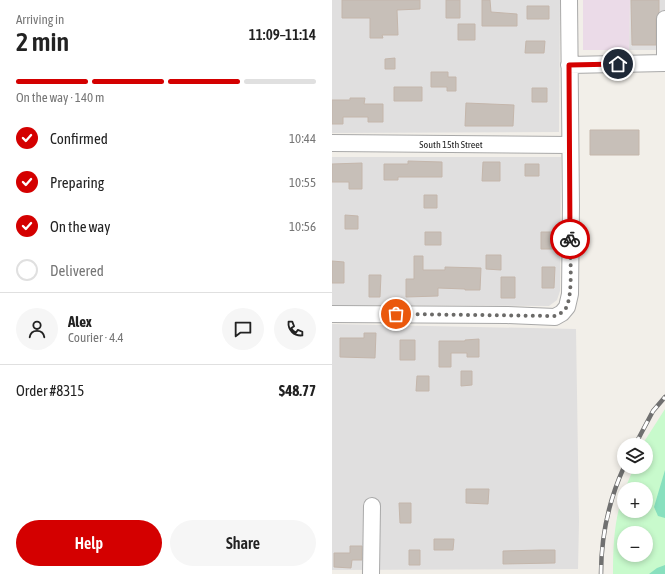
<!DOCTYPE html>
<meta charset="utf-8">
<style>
body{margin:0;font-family:"Asap Condensed",sans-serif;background:#f6f6f6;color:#222;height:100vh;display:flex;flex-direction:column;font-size:15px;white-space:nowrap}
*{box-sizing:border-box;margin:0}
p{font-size:13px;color:#767676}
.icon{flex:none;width:22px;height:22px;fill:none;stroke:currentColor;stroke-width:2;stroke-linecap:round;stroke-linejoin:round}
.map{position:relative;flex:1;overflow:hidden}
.details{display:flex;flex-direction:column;background:#fff;width:332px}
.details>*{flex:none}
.controls{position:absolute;left:285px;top:438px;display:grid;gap:8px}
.controls a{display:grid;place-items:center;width:36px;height:36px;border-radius:50%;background:#fff;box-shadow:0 2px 6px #0003;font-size:20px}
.pin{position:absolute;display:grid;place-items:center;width:34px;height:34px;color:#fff;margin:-17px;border:2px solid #fff;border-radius:50%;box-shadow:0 1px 4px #0007}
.courier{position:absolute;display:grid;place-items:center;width:40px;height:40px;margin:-20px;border:3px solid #d40000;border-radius:50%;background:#fff;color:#222;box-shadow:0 1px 5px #0007}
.head em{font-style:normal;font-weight:600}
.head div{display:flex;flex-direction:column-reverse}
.head{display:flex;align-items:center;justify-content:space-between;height:68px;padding:0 16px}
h1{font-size:26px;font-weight:600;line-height:30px}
.bar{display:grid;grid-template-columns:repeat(4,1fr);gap:6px 4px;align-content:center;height:48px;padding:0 16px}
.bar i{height:5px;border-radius:3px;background:#e0e0e0}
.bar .selected{background:#d40000}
.bar p{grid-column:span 4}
.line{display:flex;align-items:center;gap:10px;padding:0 16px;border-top:1px solid #e0e0e0}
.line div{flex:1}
.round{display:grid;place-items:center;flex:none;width:42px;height:42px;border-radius:21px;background:#f6f6f6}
ol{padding:0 16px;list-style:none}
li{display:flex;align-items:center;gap:12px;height:44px}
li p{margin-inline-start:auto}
li .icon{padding:4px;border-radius:50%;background:#d40000;color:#fff;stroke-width:4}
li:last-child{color:#767676}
li i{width:22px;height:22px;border:2px solid #e0e0e0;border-radius:50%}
.primary-button{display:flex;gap:8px;margin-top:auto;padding:8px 16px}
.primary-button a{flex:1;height:46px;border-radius:24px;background:#d40000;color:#fff;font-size:16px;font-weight:600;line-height:46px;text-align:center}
.primary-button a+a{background:#f6f6f6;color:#222}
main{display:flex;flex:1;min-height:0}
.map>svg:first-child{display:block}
.residential{fill:#e0dfdf}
.industrial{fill:#ebdbe8}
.park{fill:#c8facc;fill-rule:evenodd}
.pitch{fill:#88e0be}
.building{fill:#c7bfb8;stroke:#c4b6ab}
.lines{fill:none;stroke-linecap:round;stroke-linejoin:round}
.minor-casing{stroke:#a9a9a9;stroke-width:18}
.minor{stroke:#fff;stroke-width:16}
.rail-casing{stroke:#707070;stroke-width:4.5}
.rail{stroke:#fff;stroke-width:3;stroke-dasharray:9;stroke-linecap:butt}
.done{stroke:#6b6a68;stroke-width:4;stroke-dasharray:0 7.2}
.route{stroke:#d40000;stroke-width:5}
.labels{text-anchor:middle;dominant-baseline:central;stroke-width:3;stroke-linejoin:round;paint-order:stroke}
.street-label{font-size:10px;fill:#222;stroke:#fff}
</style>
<main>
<section class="details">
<div class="head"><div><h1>2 min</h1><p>Arriving in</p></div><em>11:09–11:14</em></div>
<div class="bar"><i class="selected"></i><i class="selected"></i><i class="selected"></i><i></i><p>On the way · 140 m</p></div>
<ol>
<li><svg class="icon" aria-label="check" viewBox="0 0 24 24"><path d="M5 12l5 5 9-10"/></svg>Confirmed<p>10:44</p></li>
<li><svg class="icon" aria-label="check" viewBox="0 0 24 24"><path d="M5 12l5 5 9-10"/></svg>Preparing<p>10:55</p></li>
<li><svg class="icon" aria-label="check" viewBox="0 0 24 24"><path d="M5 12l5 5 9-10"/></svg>On the way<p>10:56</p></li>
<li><i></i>Delivered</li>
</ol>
<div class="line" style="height:72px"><a class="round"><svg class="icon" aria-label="person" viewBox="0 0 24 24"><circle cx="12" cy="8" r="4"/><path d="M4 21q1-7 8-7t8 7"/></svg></a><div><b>Alex</b><p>Courier · 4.4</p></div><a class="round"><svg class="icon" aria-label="chat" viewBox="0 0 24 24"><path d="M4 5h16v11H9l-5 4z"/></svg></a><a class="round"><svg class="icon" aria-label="phone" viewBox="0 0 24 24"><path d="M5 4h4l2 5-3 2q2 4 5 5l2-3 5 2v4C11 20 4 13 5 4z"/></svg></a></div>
<div class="line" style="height:52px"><div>Order #8315</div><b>$48.77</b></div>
<div class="primary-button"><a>Help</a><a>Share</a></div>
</section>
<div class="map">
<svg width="333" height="574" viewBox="0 0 333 574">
<rect width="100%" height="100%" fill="#f2efe9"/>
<path class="residential" d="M 0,0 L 228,0 L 227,132 L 0,133 Z
M 298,0 L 333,0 L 333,50 L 297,50 Z
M 0,157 L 229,157 L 228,291 L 225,300 L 217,306 L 0,305 Z
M 0,324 L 244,329 L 247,522 L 246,569 L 0,570 Z"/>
<path class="industrial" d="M 251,0 L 298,0 L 297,50 L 251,50 Z"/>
<path class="park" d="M 333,409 L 333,574 L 281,574 C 281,547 282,518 292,493 L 292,511 L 314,511 L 314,489 L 293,489 L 302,467 L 314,467 L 314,445 L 310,445 ZM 292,533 L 314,533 L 314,555 L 292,555 Z"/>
<path class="pitch" d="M 333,470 L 333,518 L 326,516 L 322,507 Z
M 333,565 L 333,574 L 317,574 L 325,568 Z"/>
<path class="building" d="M 10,0 L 88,0 L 88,9 L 65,10 L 66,35 L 50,35 L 51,38 L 38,38 L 38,18 L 10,18 Z
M 114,0 L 128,0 L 128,18 L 114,18 Z
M 150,0 L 158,0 L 159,12 L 185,14 L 185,26 L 150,26 Z
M 299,0 L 327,0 L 327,12 L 324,19 L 324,45 L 300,45 Z
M 195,6 L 217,6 L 217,19 L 195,19 Z
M 126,24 L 143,24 L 143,40 L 126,40 Z
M 194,41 L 213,41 L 212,53 L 193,53 Z
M 63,58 L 63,69 L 53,69 L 53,59 Z
M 99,72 L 116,72 L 116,77 L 124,77 L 124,91 L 115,91 L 115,87 L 99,87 Z
M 62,87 L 90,87 L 90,101 L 62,101 Z
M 200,88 L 215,88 L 215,102 L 200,102 Z
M 18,98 L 33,98 L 32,104 L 51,104 L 51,122 L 36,122 L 36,117 L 11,117 L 11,124 L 0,124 L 0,100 L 18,100 Z
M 134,103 L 182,105 L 181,126 L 133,126 Z
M 258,130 L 307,130 L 307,155 L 258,155 Z
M 76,161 L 110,162 L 110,177 L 66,177 L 66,180 L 52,180 L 52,164 L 76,164 Z
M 151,162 L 168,162 L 168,181 L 150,181 Z
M 30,163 L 30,189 L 17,189 L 17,182 L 0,182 L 0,164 Z
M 193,164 L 207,164 L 207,176 L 193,176 Z
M 92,195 L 105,195 L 105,208 L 92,208 Z
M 13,215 L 26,216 L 26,229 L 13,229 Z
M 93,232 L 109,232 L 109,245 L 93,245 Z
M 209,232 L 224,232 L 224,249 L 209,249 Z
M 154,255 L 169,255 L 169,270 L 154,269 Z
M 82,256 L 91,256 L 91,270 L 113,270 L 113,267 L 149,268 L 148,290 L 133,290 L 133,289 L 106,288 L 106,296 L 74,297 L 74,279 L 82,279 Z
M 0,261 L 12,262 L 12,283 L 0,283 Z
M 210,267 L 223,267 L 222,288 L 210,288 Z
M 37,275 L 49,275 L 48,297 L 37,297 Z
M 169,277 L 183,277 L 183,298 L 169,298 Z
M 32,333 L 44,333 L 43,358 L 8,357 L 8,338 L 32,338 Z
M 147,339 L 147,357 L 135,357 L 135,353 L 119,353 L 119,367 L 107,367 L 107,341 L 133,341 L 133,340 Z
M 68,340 L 83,340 L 83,360 L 68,360 Z
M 129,371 L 140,371 L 140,385 L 129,386 Z
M 85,376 L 97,376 L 97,391 L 84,391 Z
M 134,489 L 157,489 L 156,504 L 134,503 Z
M 67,503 L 79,503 L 79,523 L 68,523 Z
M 102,539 L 122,539 L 121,550 L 102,550 Z
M 18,546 L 30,546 L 30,560 L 20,560 L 19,568 L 2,567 L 2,553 L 18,553 Z
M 77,550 L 88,550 L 88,565 L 77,565 Z
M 209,550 L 223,550 L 223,563 L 171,564 L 171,551 Z"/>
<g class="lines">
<g class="minor-casing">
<path id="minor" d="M 237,65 L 333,63 L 333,19
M 0,143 L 238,145
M 0,314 L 175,315 L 223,317 L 230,313 L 235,307 L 238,294 L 239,206 L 237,0
M 39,574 L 40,506"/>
</g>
<use href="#minor" class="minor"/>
<g class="rail-casing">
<path id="rail" d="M 303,445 L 321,411 L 333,397
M 269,574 C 269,538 277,500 292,467"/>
</g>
<use href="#rail" class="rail"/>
</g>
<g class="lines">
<path class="done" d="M 64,314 L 223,316 C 228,314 233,311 235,306 C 241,290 238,257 238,239"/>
<path class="route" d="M 238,239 L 237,65 L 286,64"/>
</g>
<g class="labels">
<g class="street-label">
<text x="119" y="144">South 15th Street</text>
</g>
</g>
</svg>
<div class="controls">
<a><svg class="icon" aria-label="layers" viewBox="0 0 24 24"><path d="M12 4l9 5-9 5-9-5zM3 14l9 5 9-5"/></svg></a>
<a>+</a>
<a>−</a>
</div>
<div class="pin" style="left:64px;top:314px;background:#ea580c"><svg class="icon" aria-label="bag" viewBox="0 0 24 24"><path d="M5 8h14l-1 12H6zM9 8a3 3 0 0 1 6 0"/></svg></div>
<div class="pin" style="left:286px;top:64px;background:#1f2937"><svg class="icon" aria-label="home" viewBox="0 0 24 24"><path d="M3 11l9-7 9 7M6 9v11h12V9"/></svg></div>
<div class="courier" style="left:238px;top:239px"><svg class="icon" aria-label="bike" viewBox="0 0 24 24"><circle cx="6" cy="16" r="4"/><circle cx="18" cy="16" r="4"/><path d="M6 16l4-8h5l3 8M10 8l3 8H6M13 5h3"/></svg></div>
</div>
</main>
